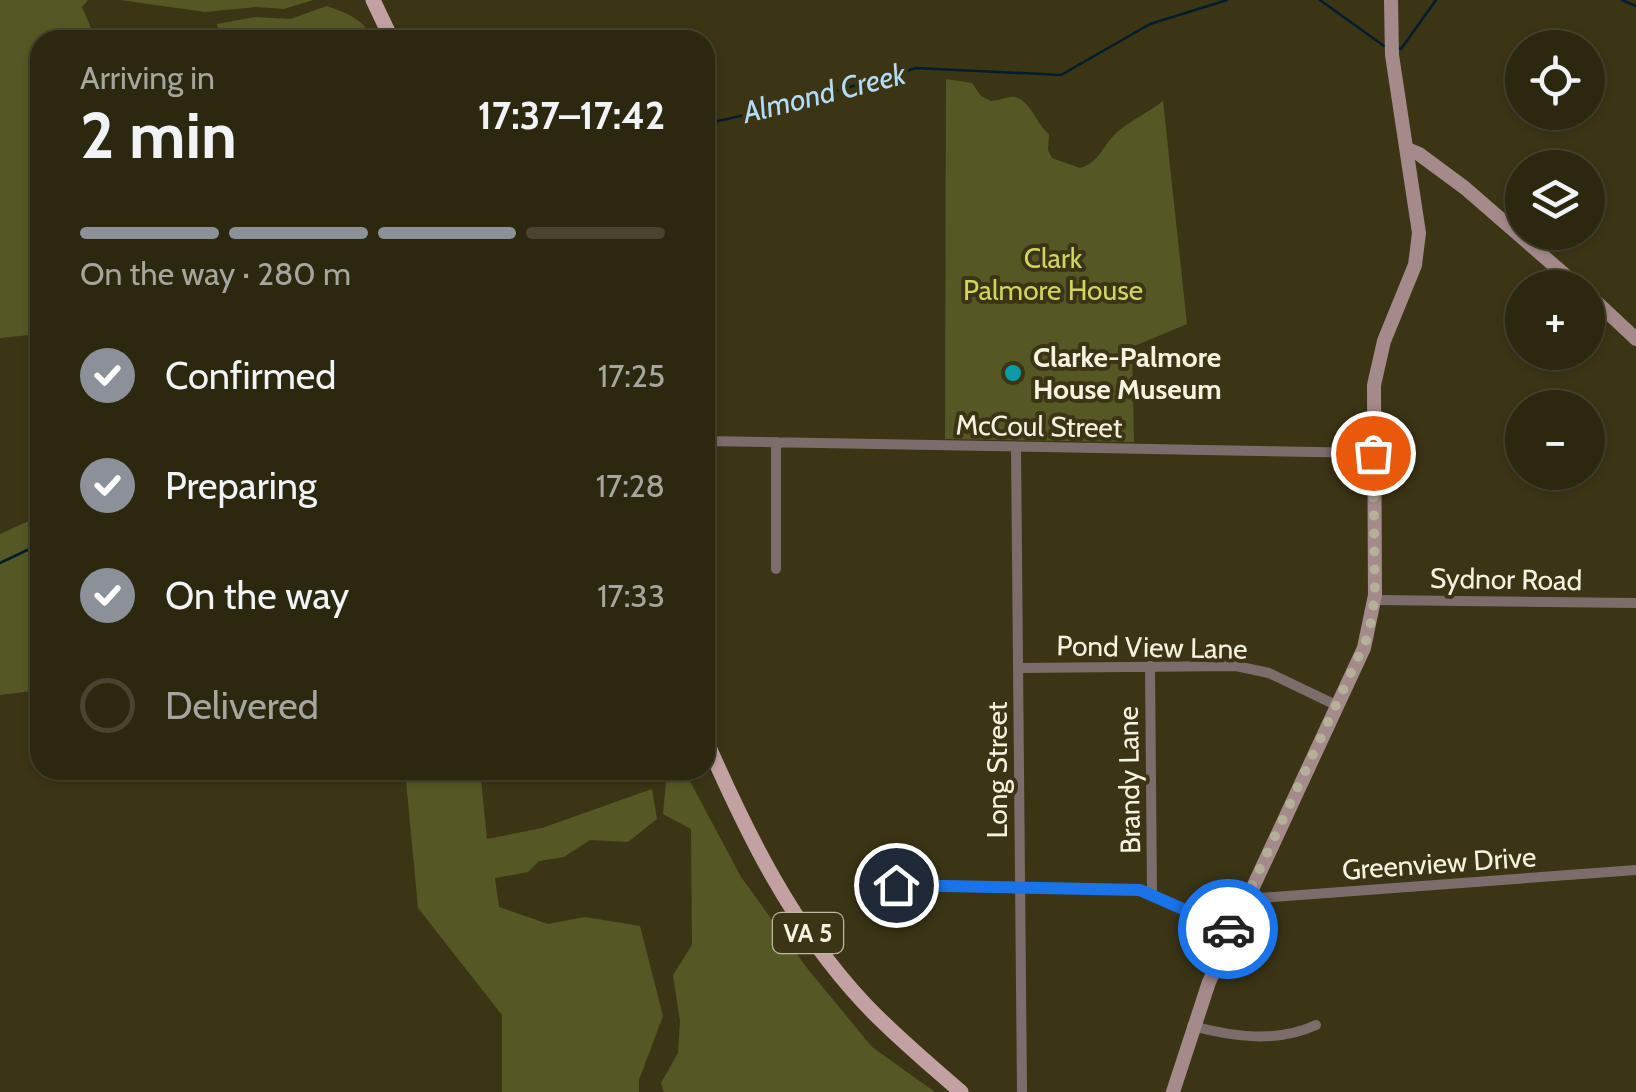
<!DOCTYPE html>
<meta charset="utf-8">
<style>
body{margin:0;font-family:Cabin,sans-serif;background:#38341e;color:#f1f3f6;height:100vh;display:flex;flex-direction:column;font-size:38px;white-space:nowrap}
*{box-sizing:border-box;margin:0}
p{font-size:32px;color:#a6a69f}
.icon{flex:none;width:55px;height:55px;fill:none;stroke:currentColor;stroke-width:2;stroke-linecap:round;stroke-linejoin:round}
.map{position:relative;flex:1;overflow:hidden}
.panel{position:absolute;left:30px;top:30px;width:685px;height:750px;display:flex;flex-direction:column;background:#2c2810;border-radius:30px;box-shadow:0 2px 8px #0004,0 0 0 2px #484430}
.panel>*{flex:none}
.controls{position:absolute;left:1505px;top:30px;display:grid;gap:20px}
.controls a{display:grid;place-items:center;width:100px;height:100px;border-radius:50%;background:#2c2810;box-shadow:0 2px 8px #0004,0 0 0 2px #484430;font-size:50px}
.pin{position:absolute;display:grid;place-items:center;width:85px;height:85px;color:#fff;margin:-42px;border:5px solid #fff;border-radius:50%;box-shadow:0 2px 10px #0007}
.courier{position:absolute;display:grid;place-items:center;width:100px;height:100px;margin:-50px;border:8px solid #1a73e8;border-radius:50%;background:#fff;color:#222;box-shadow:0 2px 12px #0007}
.head em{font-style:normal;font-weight:800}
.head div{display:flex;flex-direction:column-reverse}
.head{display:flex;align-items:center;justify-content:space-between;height:170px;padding:0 50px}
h1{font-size:65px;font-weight:800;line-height:75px}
.bar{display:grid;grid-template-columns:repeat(4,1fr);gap:15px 10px;align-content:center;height:120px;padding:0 50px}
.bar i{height:12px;border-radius:8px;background:#484430}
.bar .selected{background:#8c9099}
.bar p{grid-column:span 4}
ol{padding:0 50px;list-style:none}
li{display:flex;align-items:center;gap:30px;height:110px}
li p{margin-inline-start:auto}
li .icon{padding:10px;border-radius:50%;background:#8c9099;color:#fff;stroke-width:4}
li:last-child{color:#a6a69f}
li i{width:55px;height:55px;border:5px solid #484430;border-radius:50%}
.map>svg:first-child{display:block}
.green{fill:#555824}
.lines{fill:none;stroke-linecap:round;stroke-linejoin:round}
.stream{stroke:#021d2c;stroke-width:2.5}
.street{stroke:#7c6c6c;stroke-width:10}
.secondary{stroke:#a58a8b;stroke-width:14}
.primary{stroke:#c3a1a3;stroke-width:15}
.done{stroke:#b5b099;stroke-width:10;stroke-dasharray:0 18}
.route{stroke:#1a73e8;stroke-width:12}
.culture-dot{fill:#0f9aa8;stroke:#3b3516;stroke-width:4}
.labels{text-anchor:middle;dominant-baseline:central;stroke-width:8;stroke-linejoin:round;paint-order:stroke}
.shield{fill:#3b3516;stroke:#beb9a3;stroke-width:2.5}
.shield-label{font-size:25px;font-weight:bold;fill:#f6f2e0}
.park-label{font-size:28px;fill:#d0d55f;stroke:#3b3516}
.poi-label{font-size:28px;font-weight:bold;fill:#f6f2e0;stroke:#3b3516;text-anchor:start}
.street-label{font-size:28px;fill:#f6f2e0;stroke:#3b3516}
.water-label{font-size:30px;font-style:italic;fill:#b4dcf7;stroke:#3b3516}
</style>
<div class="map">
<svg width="1636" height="1092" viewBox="0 0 1636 1092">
<rect width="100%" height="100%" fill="#3b3516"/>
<path class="green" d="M 0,0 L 88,0 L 82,7 L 91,28 L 132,40 L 40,40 L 36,124 L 40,125 L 40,334 L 0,338 Z
M 120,0 L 313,0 L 284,9 L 256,7 L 205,12 Z
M 327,6 C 346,13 365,19 373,40 L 238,40 L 220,37 L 217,24 L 255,17 L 290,19 Z
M 946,79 L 972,83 L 981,96 L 991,101 C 1000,101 1007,96 1015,97 C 1030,100 1037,125 1049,134 L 1048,150 L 1052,158 L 1080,168 C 1095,164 1100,153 1109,141 C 1123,123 1146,115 1163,101 L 1187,324 L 1132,347 L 1134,442 L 945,439 Z
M 40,516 L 40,690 L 0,695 L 0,534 Z
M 405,770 L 480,770 L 487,839 L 542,828 L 652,789 L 657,819 L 628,842 L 590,840 L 564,857 L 539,861 L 528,872 L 495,878 L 499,907 L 548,924 L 585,917 L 640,926 L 663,1016 L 639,1080 L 639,1092 L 502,1092 L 502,1015 L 418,908 Z
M 674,770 L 684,770 L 741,877 L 807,968 L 872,1047 L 935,1092 L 664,1092 L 661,1083 L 678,1053 L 680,1021 L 673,975 L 692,945 L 691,829 L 663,814 L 666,782 Z"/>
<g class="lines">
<path class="stream" d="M 1320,0 L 1384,46
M 1622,0 L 1636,6
M 1397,48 L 1401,49 L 1436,0
M 705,124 L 776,108 L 916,68 L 1061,75 L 1150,24 L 1227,0
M 0,563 L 40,544"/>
<path class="street" d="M 705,441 L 1373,453
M 776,442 L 776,569
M 1016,448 L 1022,1092
M 1375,600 L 1636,603
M 1150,666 L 1152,893
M 1019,668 L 1236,666 L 1269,673 L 1338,706
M 882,885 L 1140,890 L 1231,931
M 1246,899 L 1636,870
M 1192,1026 C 1234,1037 1277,1043 1316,1025"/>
<path class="secondary" d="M 1407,149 L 1419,154 L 1465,188 L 1580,288
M 1588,294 L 1636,339
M 1173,1092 L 1209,982 L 1364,648 L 1375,595 L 1374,385 L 1384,341 L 1415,265 L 1419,233 L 1392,55 L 1391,0"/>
<path class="primary" d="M 373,0 L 392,40
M 705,738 C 747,834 792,926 864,1003 C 894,1035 928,1063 961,1092"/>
</g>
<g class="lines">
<path class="done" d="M 1228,929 L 1231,931 L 1369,634 L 1375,595 L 1373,453"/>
<path class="route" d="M 896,885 L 1140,890 L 1228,929"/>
</g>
<circle class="culture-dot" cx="1013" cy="373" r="10"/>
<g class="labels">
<rect class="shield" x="773" y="913" width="70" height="40" rx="8"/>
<g class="shield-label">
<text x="808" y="933">VA 5</text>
</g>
<g class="park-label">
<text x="1053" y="258">Clark<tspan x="1053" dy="32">Palmore House</tspan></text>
</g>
<g class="poi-label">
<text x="1033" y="357">Clarke-Palmore<tspan x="1033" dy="32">House Museum</tspan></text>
</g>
<g class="street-label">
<text transform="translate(1039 426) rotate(1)">McCoul Street</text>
<text transform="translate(1506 579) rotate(1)">Sydnor Road</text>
<text transform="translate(1152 647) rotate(1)">Pond View Lane</text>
<text transform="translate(997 770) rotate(-90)">Long Street</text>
<text transform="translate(1129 780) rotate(-91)">Brandy Lane</text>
<text transform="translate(1439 863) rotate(-4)">Greenview Drive</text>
</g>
<g class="water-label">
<text transform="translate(824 93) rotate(-14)">Almond Creek</text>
</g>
</g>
</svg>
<div class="controls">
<a><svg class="icon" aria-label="locate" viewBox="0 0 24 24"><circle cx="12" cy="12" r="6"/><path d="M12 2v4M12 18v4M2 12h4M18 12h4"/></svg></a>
<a><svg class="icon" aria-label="layers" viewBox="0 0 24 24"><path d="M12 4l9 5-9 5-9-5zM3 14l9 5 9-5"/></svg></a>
<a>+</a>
<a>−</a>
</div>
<div class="pin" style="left:1373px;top:453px;background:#ea580c"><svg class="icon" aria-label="bag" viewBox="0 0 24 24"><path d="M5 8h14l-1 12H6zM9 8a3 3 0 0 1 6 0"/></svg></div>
<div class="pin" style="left:896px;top:885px;background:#1f2937"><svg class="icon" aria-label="home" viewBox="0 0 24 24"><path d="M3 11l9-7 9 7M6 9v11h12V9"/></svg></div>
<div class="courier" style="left:1228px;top:929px"><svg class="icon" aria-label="car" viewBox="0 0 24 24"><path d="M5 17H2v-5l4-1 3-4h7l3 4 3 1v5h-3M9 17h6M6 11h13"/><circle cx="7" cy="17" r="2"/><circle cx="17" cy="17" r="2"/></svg></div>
<section class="panel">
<div class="head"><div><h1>2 min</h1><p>Arriving in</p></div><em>17:37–17:42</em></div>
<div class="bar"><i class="selected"></i><i class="selected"></i><i class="selected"></i><i></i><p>On the way · 280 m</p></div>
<ol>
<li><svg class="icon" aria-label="check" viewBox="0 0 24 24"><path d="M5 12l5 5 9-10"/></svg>Confirmed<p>17:25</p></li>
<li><svg class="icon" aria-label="check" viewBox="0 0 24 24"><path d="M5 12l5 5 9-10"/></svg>Preparing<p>17:28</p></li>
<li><svg class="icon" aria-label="check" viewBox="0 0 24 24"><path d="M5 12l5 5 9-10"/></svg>On the way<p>17:33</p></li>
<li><i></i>Delivered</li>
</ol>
</section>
</div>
